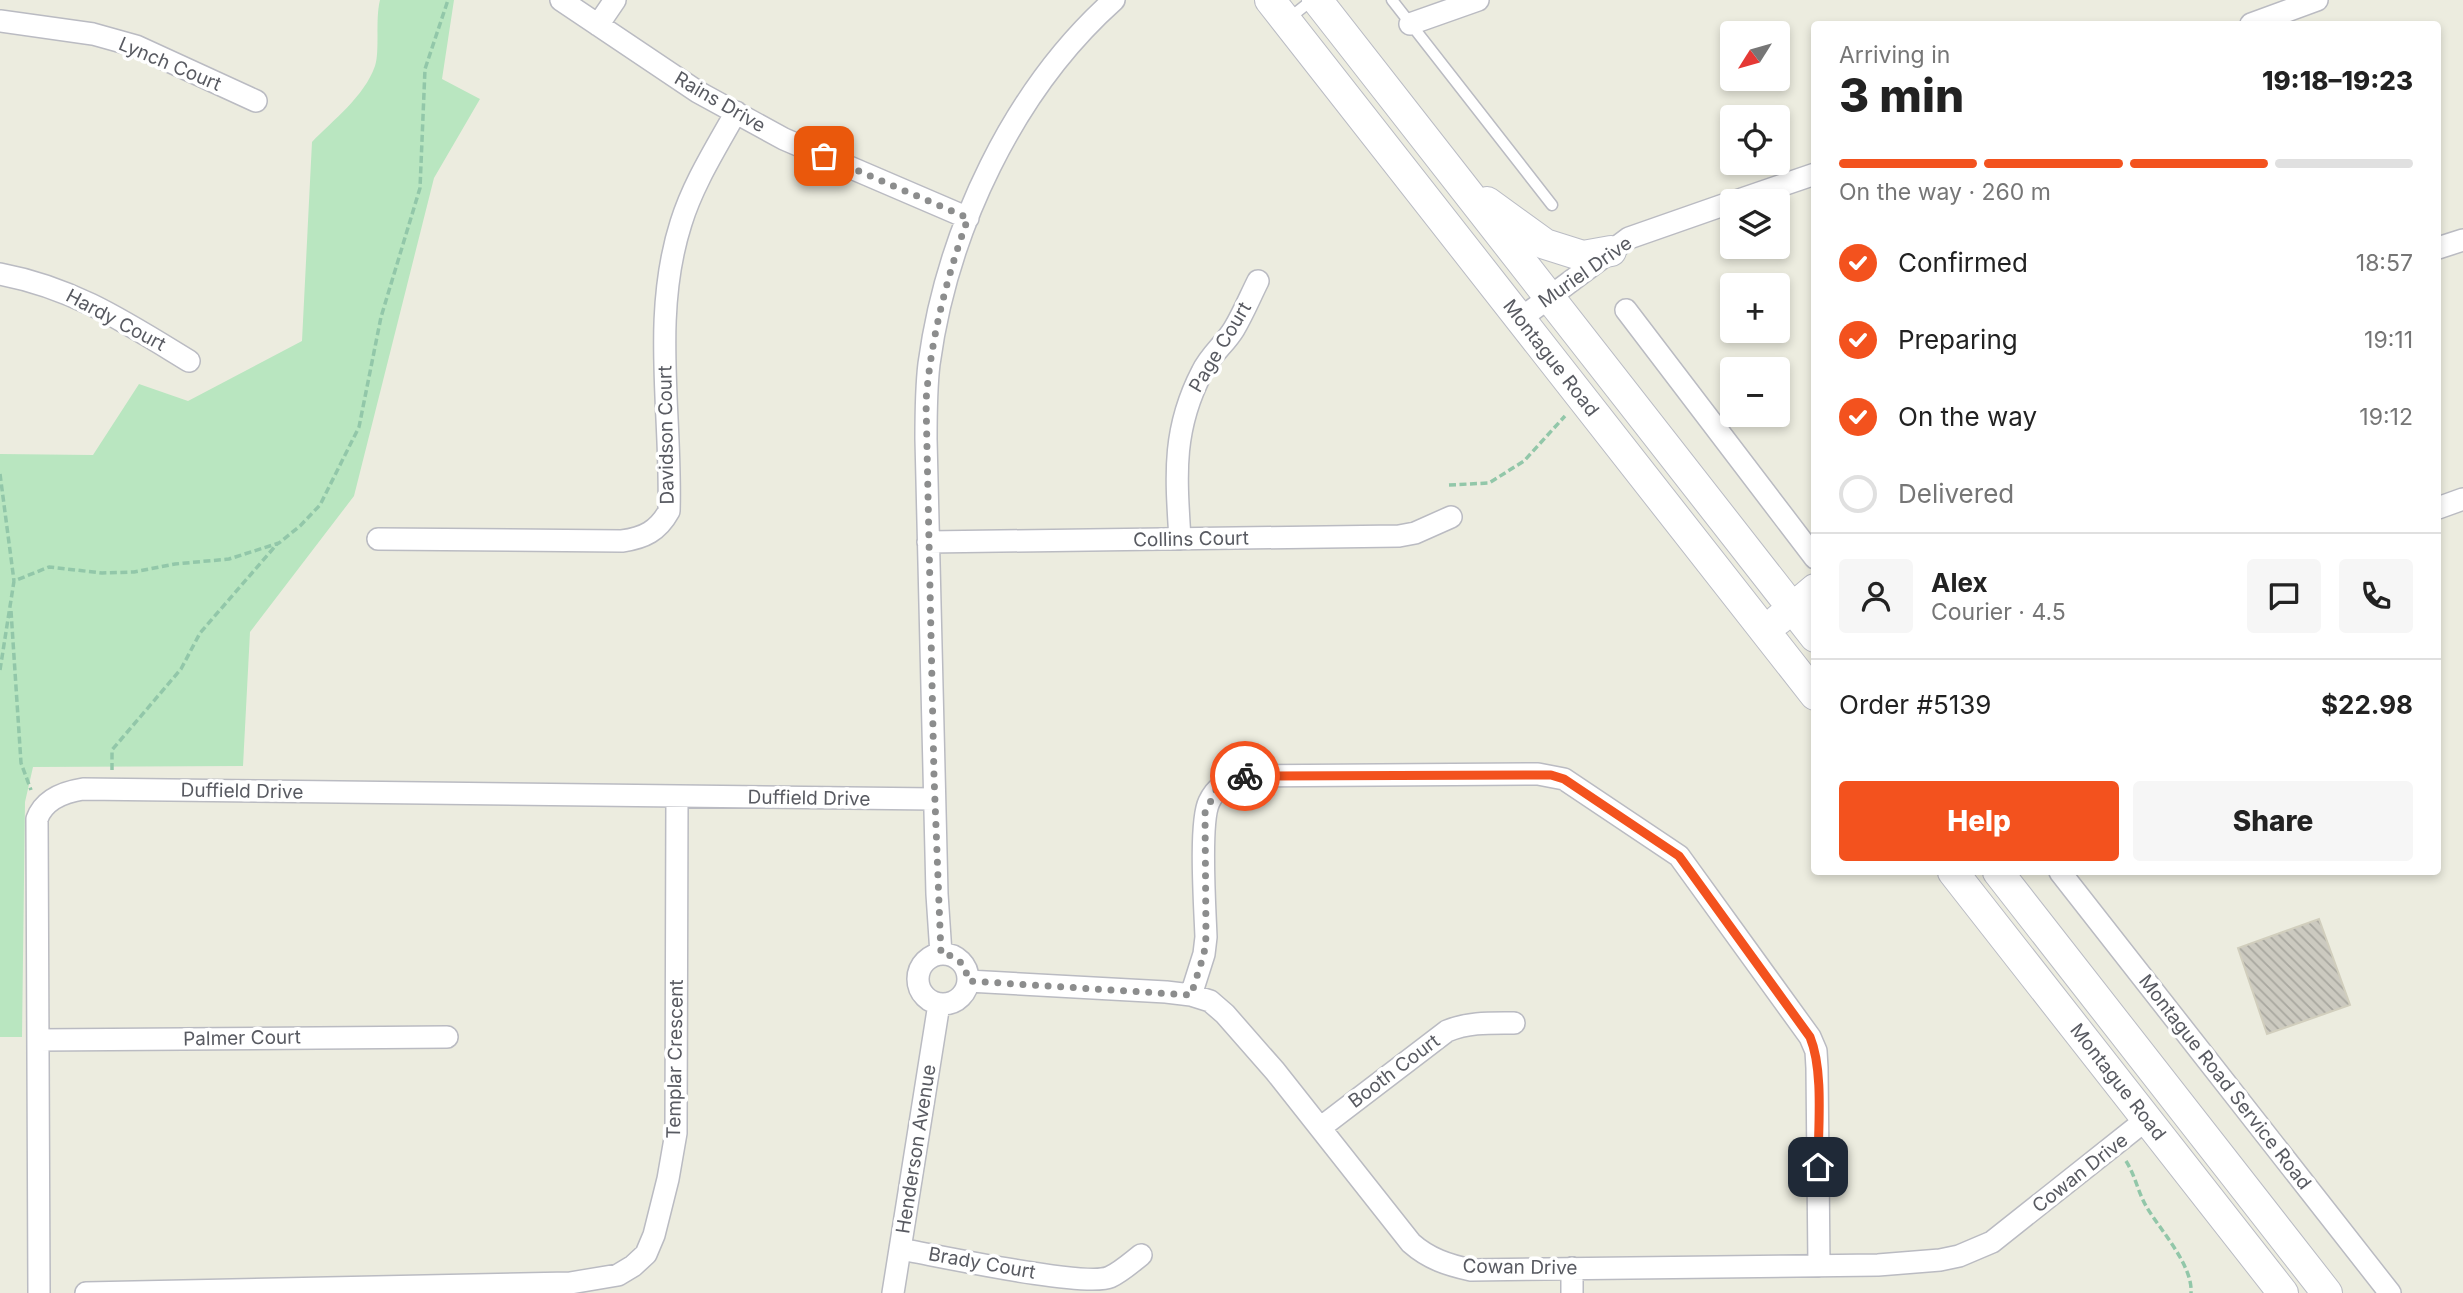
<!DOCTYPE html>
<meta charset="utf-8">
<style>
body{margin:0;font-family:Inter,sans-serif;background:#f6f6f6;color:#222;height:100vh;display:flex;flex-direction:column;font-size:26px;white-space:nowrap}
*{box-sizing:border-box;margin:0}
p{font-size:23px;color:#767676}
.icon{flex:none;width:38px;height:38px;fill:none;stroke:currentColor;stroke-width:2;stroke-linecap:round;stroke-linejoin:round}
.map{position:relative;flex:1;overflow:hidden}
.details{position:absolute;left:1811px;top:21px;width:630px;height:854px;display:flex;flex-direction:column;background:#fff;border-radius:7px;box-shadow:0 4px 10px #0003}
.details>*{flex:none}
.needle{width:46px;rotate:233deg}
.buttons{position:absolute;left:1720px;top:21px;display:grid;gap:14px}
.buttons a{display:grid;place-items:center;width:70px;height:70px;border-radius:7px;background:#fff;box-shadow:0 4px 10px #0003;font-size:35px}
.pin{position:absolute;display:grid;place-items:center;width:60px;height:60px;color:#fff;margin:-30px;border-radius:14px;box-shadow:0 4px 10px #0006}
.courier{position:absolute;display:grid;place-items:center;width:70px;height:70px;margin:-35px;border:5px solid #f3521e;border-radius:50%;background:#fff;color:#222;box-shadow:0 2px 9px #0007}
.headline em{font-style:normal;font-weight:800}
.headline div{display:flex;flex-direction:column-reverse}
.headline{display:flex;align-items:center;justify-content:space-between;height:119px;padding:0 28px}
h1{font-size:46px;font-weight:800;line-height:52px}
.bar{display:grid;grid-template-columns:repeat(4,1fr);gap:10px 7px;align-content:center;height:84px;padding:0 28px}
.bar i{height:9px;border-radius:5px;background:#e0e0e0}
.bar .selected{background:#f3521e}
.bar p{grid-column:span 4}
.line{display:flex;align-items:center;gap:18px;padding:0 28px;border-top:2px solid #e0e0e0}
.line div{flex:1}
.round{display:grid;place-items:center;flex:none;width:74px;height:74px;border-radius:7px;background:#f6f6f6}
ol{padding:0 28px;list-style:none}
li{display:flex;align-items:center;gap:21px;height:77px}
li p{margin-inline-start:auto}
li .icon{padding:7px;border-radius:50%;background:#f3521e;color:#fff;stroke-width:4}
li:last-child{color:#767676}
li i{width:38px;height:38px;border:4px solid #e0e0e0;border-radius:50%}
.button{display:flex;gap:14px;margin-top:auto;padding:14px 28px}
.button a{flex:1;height:80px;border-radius:7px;background:#f3521e;color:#fff;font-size:28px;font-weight:800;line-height:80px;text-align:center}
.button a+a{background:#f6f6f6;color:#222}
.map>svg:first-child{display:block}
.green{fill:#b9e6c0}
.building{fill:url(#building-back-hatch);stroke:#d1cebd;stroke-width:2}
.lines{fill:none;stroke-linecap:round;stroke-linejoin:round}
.service-casing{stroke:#babbc2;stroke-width:13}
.minor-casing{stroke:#babbc2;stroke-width:24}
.secondary-casing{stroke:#babcc4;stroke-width:32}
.path{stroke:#92c7a9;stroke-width:3.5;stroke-dasharray:7 3.5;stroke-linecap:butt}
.service{stroke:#fff;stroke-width:10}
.minor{stroke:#fff;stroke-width:21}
.secondary{stroke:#fff;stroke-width:30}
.done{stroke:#8c8d8d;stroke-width:7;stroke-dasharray:0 12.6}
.route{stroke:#f3521e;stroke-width:9}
.labels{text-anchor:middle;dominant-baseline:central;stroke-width:7;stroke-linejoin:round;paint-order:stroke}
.street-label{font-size:19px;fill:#585a61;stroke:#fff}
</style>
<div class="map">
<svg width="2463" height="1293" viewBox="0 0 2463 1293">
<defs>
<pattern id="building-back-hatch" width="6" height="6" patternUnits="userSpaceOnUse" patternTransform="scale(1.75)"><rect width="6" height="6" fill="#cccac0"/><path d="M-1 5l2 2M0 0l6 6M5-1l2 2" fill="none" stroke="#a8a79f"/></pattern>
</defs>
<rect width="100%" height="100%" fill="#ececdf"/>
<path class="green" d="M 380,0 L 454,0 L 442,79 L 480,99 L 434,178 L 354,496 L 250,632 L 243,766 L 33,767 L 25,802 L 22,1037 L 0,1037 L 0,454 L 93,455 L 139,384 L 188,401 L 302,341 L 312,142 C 333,120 364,97 375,66 C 380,51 375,19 380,0 Z"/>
<path class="building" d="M 2319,919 L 2350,1005 L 2267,1034 L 2238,948 Z"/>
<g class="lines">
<g class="service-casing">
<path id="service" d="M 1392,0 L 1552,205
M 1287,20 L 1312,0"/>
</g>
<g class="minor-casing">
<path id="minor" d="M 561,0 L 698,92 L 784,139 L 968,218
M 0,21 L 93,34 L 136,46 L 256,101
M 1410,24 L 1478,0
M 2251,24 L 2317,0
M 598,25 L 615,0
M 1736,201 L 1815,174
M 2438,248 L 2463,240
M 0,274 C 74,288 125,322 189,361
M 1626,310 L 1815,558
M 1520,319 L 1629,238 L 1732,202
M 2438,508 L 2463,499
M 378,539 L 622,541 C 644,538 658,531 669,511 C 672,414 651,317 681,223 C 693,184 716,148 736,112
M 1180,539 C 1176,475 1172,430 1202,372 C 1210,355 1225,344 1234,329 C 1243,314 1250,297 1258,281
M 928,542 L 1399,536 L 1415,533 L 1451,517
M 2060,872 L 2390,1293
M 941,954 L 937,894 L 926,439 C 926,414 926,389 929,364 C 947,231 1013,90 1114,0
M918 979a25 25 0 1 1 50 0a25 25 0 1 1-50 0Z
M 968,981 L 1166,992 L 1191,995 L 1210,1001 L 1225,1014 L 1275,1071 L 1411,1243 C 1429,1259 1448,1265 1471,1270 L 1878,1265 L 1940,1260 L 1959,1256 L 1992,1242 L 2147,1119
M 1191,995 L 1204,954 L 1206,937 C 1205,909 1199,823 1209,802 C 1216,787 1227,781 1242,776 L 1538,774 L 1564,779 L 1679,856 L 1810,1037 L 1816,1051 L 1817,1068 L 1819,1266
M 38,1040 L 447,1037
M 1320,1128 L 1447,1031 C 1469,1022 1490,1023 1514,1023
M 900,1249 C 935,1255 1086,1288 1110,1277 C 1121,1272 1132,1262 1141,1255
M 39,1293 L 37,819 C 44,799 64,792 83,789 L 934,799
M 86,1293 L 570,1283 L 618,1275 L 633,1266 L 646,1254 L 654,1235 L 668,1179 L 676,1133 L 677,796
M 893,1293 L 939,1004
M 1572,1293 L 1572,1268"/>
</g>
<g class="secondary-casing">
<path id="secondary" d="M 1270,0 L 1815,695
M 1317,0 L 1815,637
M 1487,202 L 1545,244 L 1583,256 L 1611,251
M 1778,620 L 1815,589
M 1953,872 L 2283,1293
M 1998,872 L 2327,1293"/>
</g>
<path class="path" d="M 0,474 L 14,581
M 1449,485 L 1489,483 L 1524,461 L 1565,416
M 11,611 L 21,763 L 31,790
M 0,670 L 14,581 L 49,567 L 102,573 L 134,572 L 175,564 L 229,559 L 279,543 L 300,526 L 320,505 L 359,427 L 381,317 L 420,188 L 425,69 L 448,0
M 112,770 L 112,750 L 181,669 L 200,633 L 278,543
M 2126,1161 C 2135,1175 2138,1192 2146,1206 C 2160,1230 2193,1265 2191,1293"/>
<use href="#service" class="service"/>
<use href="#minor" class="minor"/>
<use href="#secondary" class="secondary"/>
</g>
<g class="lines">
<path class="done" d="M 824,156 L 968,218 C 947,277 931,337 926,401 L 934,776 L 941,954 C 958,955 966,965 968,981 L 1191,995 L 1204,954 L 1206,937 L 1205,813 L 1216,790 L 1228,781 L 1245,776"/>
<path class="route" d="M 1245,776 L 1551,775 L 1564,779 L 1679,856 L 1810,1037 C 1824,1071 1818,1128 1818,1167"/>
</g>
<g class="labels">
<g class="street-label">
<text transform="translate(170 64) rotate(23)">Lynch Court</text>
<text transform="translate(720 102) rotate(30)">Rains Drive</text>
<text transform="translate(1585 272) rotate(-35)">Muriel Drive</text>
<text transform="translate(116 320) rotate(28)">Hardy Court</text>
<text transform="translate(1220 347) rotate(-59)">Page Court</text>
<text transform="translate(1551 358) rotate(52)">Montague Road</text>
<text transform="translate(666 435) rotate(-91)">Davidson Court</text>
<text transform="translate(1191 539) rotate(-1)">Collins Court</text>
<text transform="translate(242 791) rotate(1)">Duffield Drive</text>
<text transform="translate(809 798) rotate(1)">Duffield Drive</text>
<text transform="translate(242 1038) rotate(-1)">Palmer Court</text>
<text transform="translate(675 1059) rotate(-89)">Templar Crescent</text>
<text transform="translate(1394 1071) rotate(-37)">Booth Court</text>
<text transform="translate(2118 1082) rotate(52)">Montague Road</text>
<text transform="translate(2225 1082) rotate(52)">Montague Road Service Road</text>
<text transform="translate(916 1149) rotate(-81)">Henderson Avenue</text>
<text transform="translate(2080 1173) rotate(-38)">Cowan Drive</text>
<text transform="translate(982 1263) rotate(10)">Brady Court</text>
<text transform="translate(1520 1267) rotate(1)">Cowan Drive</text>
</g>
</g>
</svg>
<div class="buttons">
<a><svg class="needle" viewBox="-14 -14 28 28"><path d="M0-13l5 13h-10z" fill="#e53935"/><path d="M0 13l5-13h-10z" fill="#767676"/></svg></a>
<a><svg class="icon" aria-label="locate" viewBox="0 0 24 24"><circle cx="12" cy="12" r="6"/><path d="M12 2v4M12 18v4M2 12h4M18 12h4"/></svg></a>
<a><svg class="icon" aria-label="layers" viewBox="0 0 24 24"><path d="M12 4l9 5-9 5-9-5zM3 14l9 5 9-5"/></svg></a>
<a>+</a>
<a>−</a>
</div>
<div class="pin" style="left:824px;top:156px;background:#ea580c"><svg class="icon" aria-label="bag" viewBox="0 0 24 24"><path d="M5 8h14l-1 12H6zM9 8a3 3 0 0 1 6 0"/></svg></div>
<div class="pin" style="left:1818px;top:1167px;background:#1f2937"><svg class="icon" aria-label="home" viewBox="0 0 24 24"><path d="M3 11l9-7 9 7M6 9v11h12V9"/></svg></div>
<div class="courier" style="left:1245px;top:776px"><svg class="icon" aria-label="bike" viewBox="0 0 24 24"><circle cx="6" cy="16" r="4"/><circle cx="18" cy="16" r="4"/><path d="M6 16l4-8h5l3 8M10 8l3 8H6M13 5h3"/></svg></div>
<section class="details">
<div class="headline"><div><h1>3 min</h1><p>Arriving in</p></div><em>19:18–19:23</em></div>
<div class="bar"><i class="selected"></i><i class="selected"></i><i class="selected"></i><i></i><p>On the way · 260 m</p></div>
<ol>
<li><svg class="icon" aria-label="check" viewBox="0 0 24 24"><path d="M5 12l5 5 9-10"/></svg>Confirmed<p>18:57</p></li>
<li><svg class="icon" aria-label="check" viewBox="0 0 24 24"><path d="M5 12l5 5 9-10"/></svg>Preparing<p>19:11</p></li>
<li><svg class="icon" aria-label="check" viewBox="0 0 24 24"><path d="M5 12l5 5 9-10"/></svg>On the way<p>19:12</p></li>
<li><i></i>Delivered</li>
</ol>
<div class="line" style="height:126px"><a class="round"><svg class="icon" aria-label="person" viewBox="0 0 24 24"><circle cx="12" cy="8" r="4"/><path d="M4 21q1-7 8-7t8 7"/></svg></a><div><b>Alex</b><p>Courier · 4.5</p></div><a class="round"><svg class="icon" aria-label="chat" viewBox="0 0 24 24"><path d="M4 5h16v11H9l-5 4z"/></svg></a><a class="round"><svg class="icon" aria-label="phone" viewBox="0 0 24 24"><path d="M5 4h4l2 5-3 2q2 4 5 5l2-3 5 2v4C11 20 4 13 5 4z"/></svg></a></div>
<div class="line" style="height:91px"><div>Order #5139</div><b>$22.98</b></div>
<div class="button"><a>Help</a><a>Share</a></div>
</section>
</div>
